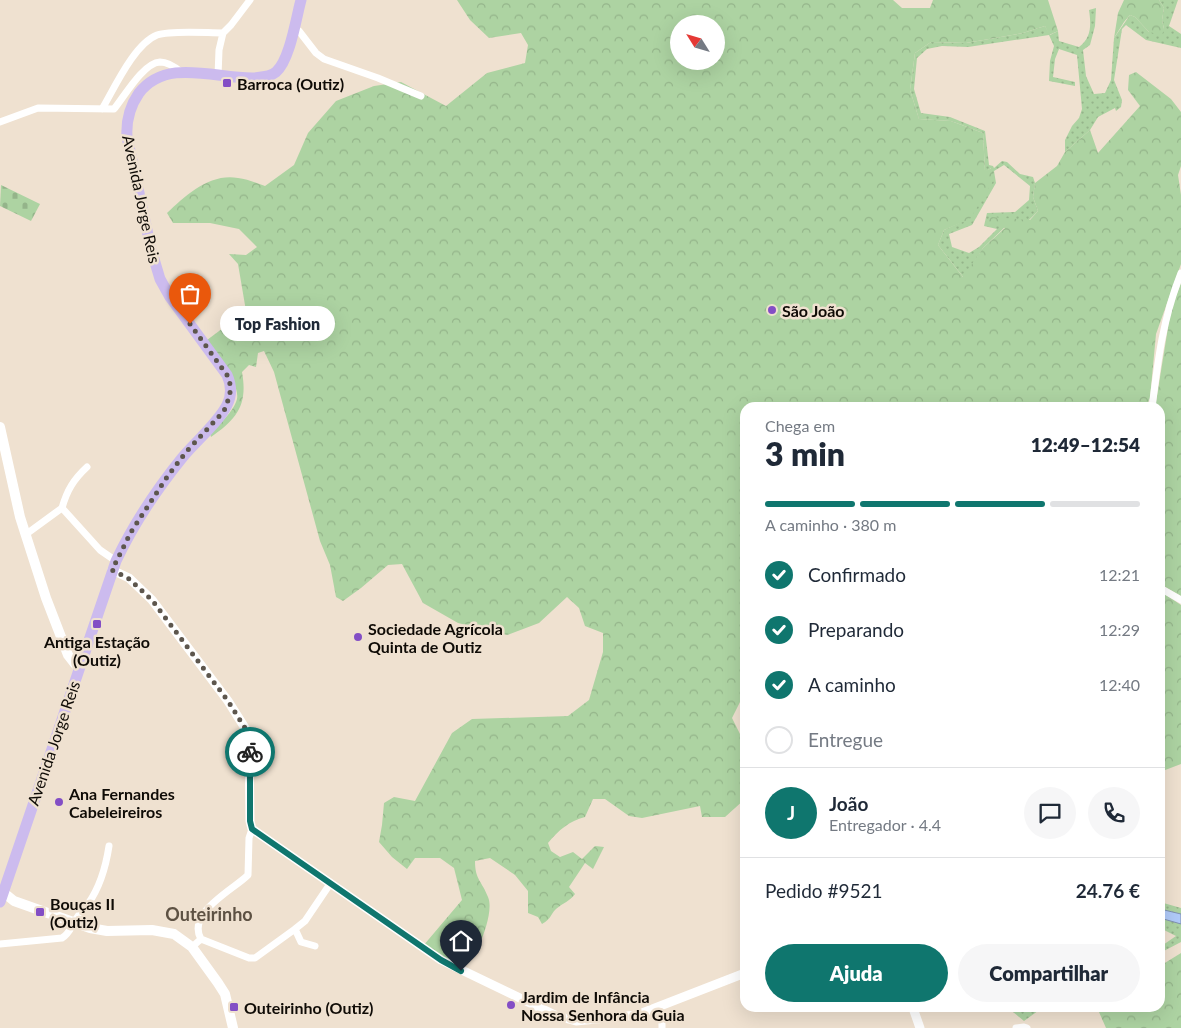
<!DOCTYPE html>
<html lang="pt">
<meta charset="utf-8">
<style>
body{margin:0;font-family:Lato,sans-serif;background:#f6f6f7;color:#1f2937;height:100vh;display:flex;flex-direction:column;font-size:19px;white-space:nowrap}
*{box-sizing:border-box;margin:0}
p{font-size:16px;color:#747a83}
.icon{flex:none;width:28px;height:28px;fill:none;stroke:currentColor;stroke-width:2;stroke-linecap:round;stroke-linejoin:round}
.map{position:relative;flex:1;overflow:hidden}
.panel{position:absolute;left:740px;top:402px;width:425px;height:610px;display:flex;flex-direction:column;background:#fff;border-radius:15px;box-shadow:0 5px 20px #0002}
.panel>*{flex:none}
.needle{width:32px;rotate:307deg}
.buttons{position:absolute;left:670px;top:15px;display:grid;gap:10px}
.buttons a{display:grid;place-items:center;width:55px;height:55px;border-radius:50%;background:#fff;box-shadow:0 5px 20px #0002;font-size:25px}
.pin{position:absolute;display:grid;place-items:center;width:42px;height:42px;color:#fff;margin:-51px -21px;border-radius:50% 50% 50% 0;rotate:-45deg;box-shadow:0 0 5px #0007}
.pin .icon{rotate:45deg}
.courier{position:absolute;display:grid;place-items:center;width:50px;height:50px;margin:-25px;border:4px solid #0f766e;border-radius:50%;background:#fff;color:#222;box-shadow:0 1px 6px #0007}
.bubble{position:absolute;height:35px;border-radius:18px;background:#fff;box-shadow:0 5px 20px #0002;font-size:16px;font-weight:800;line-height:35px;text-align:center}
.summary em{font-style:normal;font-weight:800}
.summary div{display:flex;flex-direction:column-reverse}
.summary{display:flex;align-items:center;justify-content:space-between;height:85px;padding:0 25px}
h1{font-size:32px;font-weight:800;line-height:38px}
.bar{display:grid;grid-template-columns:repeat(4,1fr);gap:8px 5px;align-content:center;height:60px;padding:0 25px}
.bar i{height:6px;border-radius:4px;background:#e0e1e3}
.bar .selected{background:#0f766e}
.bar p{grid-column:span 4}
.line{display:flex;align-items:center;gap:12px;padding:0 25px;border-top:1px solid #e0e1e3}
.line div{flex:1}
.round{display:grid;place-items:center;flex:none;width:52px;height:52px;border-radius:26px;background:#f6f6f7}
ol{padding:0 25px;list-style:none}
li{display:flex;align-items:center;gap:15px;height:55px}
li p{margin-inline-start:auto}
li .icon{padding:5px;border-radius:50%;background:#0f766e;color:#fff;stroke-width:4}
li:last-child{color:#747a83}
li i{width:28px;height:28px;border:2px solid #e0e1e3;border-radius:50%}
.button{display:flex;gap:10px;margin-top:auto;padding:10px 25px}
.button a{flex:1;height:58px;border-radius:30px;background:#0f766e;color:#fff;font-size:20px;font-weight:800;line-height:58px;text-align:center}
.button a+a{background:#f6f6f7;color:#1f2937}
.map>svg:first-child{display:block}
.grass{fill:url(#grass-dots);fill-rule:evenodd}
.forest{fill:url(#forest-crowns);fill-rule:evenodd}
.cemetery{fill:url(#cemetery-stones)}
.water{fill:#b1cbfa;stroke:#8091b1}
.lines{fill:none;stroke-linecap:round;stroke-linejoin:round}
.minor{stroke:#fff;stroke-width:7}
.tertiary{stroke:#fff;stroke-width:9}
.secondary{stroke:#fff;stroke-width:10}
.primary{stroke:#cbe;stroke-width:11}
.done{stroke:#5d564d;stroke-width:5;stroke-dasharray:0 9}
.route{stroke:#0f766e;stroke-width:6}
.poi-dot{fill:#834ec5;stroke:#efe1d0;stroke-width:2}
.labels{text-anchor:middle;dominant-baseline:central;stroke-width:5;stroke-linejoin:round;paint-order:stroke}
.poi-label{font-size:16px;font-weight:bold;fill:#0f0b06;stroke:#efe1d0;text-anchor:start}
.street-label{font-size:16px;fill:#0f0b06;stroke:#efe1d0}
.neighbourhood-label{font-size:18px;font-weight:bold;fill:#5d5143;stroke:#efe1d0}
</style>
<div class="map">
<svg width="1181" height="1028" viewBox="0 0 1181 1028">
<defs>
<pattern id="grass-dots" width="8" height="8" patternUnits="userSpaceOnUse" patternTransform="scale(1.25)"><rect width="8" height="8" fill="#add3a2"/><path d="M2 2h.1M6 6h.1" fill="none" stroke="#94b48a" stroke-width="1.8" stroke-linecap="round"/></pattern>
<pattern id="forest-crowns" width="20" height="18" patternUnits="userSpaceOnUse" patternTransform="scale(1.25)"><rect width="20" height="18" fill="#add3a2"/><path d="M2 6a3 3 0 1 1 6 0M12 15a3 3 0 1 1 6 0" fill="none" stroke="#94b48a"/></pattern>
<pattern id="cemetery-stones" width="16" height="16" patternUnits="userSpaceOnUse" patternTransform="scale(1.25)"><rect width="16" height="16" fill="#add3a2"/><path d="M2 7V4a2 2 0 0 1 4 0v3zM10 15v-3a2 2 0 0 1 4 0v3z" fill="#94b48a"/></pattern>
</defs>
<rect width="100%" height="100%" fill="#efe1d0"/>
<path class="grass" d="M 1159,0 L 1178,0 L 1169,26 L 1181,34 L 1181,48 L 1146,40 L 1126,25 L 1122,29 L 1114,80 L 1122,100 L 1121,107 L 1116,111 L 1115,108 L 1098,117 L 1090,130 L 1065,152 L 1065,140 L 1072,126 L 1079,118 L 1082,109 L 1077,55 L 1059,49 L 1055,59 L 1053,77 L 1075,82 L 1075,86 L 1049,81 L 1050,61 L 1054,46 L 1049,35 L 968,47 L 942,46 L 927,49 L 917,58 L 914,89 L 921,113 L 950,117 L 985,131 L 989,165 L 993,166 L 994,168 L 1002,161 L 1007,162 L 1020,174 L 1033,177 L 1035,183 L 1033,197 L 1038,211 L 1029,220 L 1005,227 L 983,248 L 964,278 L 938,245 L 944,230 L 970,218 L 991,168 L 985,172 L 983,133 L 951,121 L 919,119 L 910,90 L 915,53 L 931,42 L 966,43 L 1023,33 L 1045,26 L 1050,35 L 1058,31 L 1059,41 L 1079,47 C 1092,37 1091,24 1089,10 L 1096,8 L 1095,26 L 1090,45 L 1083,50 L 1086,76 L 1094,94 L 1105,93 L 1111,80 L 1114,38 L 1130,15 L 1135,17 L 1149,32 L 1164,29 L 1162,20 L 1164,8 ZM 1004,165 L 1030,186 L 1029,200 L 1015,212 L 987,213 L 984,226 L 997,229 L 979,247 L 969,253 L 952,247 L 949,234 L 972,225 L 996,183 L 994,171 Z
M 1160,902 L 1181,908 L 1181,942 L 1160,953 L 1160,947 L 1176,936 L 1160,928 Z
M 1018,1008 L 1042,1008 L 1024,1021 L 1013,1012 Z"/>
<path class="forest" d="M 457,0 L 893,0 L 902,8 L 930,8 L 933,0 L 1048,0 L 1058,31 L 1049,35 L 1045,26 L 1023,33 L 966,43 L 931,42 L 915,53 L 910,90 L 919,119 L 951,121 L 983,133 L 985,171 L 992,168 L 993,181 L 970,219 L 944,230 L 938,245 L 963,277 L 983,248 L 1005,228 L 988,223 L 990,217 L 1030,220 L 1038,211 L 1033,197 L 1035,183 L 1057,166 L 1065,152 L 1090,130 L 1098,153 L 1140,106 L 1128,90 L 1129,75 L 1136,72 L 1171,99 L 1181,112 L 1181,166 L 1178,175 L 1181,195 L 1181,264 L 1156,334 L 1150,398 L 1146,407 L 745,408 L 745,692 L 732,718 L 741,736 L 745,739 L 745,799 L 725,817 L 702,817 L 700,806 L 642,818 L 629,816 L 605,799 L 593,799 L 585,817 C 569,821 559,830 548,843 L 551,851 L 560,857 L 573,852 L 582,859 L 595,846 L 604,847 L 593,869 L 585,863 L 569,887 L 575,894 C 570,901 563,903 556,909 C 550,915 552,918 542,924 L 538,917 L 528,913 L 528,891 L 515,875 L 490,858 L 475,861 C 475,880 482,881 488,897 C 493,908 485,932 480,943 L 461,951 L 449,961 L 423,946 L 462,900 L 454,868 L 440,858 L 415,858 L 407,869 L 392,857 L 379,842 L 382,825 L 384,803 L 394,797 L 415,801 L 452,733 L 472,719 L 568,716 L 589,700 L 603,652 L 603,633 L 585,626 L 579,608 L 567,597 L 539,623 L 507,635 L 458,623 L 423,603 L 402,564 L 388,565 L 361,588 L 343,601 L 336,597 L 330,565 L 320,541 L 274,372 L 264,351 L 258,353 L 256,367 L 249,365 L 242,372 C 248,405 237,419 211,437 L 210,433 C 219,425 234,411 237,399 C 240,383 216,353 207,340 L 246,311 L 238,264 L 229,254 L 246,255 L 257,247 L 239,229 L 210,223 L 173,223 L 167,213 C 186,195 210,173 238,178 C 247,179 256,183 265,186 L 294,165 L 308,133 L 336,101 L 374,86 L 401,82 L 446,106 L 487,73 L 525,63 L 528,45 L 521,33 L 489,38 L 470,20 ZM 679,24 L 716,24 L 716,61 L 679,61 Z
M 1124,0 L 1159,0 L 1164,8 L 1162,20 L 1164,29 L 1162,35 L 1149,32 L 1135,17 L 1130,15 L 1124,22 L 1114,38 L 1118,13 Z
M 1181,283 L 1181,596 L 1160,584 L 1160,408 L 1155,408 L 1171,309 Z
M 1160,591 L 1181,605 L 1181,764 L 1160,772 Z
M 1181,953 L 1181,1028 L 1106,1028 L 1099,1012 L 1100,1008 L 1160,1008 L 1160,966 Z"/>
<path class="cemetery" d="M 1,185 L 40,204 L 31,221 L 0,206 Z"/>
<path class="water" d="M 1160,909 L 1181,914 L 1181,924 L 1160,918 Z"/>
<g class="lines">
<path class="minor" d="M 293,28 L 299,31 L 316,53 L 324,59 L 378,78 L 421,96
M 218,76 L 219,50 L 223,33 L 231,25 L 250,0
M 102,109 C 114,89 134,44 157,35 C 172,30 206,33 223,33
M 0,122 L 38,108 L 114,109 C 124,97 143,63 160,62 C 168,62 175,67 181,72
M 1152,408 C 1158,359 1163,318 1181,273
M 62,508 C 67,490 74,479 87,467
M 25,535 L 62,508 L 100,550 L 116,561
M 1160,588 L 1181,600
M 201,939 L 249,958 L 255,958 L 295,929
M 0,944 L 62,938 C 70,934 72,924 78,916 C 81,912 85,909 88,904 C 100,887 106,866 109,846
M 315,946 L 301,942 L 295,929 L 305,921 L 330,884
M 192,947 L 201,939 C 186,913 233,890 248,875 L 249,838 L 252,829
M 654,1009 L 662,1023 L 662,1028
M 1016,1028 L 1024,1027 L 1027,1028"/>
<path class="tertiary" d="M 112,570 L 129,578 L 152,600 L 228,701 L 245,728 L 249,743 L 250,821 L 252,829 L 441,960 L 557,1016 L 576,1021 L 637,1015 L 745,973
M 913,1008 L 920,1028"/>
<path class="secondary" d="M 0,427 L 20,517 L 46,598 L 68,655 L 75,664 L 80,665
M 3,892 L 14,901 L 90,928 L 107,931 L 152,930 L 174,934 L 192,947 L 218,983 L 225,994 L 233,1028"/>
<path class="primary" d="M 0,902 L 116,561 C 133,525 157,489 182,458 C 196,441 218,423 227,405 C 232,395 231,384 227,375 L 170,297 L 160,279 L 151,249 L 127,137 C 126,121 130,106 139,93 C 167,57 216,79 254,78 C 262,77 270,77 276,72 C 290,60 296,18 301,0"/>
</g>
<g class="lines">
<path class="done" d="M 190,324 L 227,375 L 230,384 L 230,395 L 224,411 L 186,452 L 167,477 L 131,532 L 112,570 L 128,578 L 152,600 L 228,701 L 245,728 L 250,743 L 250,752"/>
<path class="route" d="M 250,752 L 250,821 L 252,829 L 441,960 L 461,971"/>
</g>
<g class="poi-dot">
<rect x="222" y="78" width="10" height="10" rx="2.5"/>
<circle cx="772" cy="310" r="5"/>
<rect x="92" y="619" width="10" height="10" rx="2.5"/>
<circle cx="358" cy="637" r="5"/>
<circle cx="59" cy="802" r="5"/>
<rect x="35" y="907" width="10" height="10" rx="2.5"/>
<circle cx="511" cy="1005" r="5"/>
<rect x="229" y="1002" width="10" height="10" rx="2.5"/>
</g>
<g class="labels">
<g class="poi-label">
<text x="237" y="83">Barroca (Outiz)</text>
<text x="782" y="310">São João</text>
<text x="368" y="628">Sociedade Agrícola<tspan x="368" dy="18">Quinta de Outiz</tspan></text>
<text x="97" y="641" text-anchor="middle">Antiga Estação<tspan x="97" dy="18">(Outiz)</tspan></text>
<text x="69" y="793">Ana Fernandes<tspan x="69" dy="18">Cabeleireiros</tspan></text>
<text x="50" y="903">Bouças II<tspan x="50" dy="18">(Outiz)</tspan></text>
<text x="521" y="996">Jardim de Infância<tspan x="521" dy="18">Nossa Senhora da Guia</tspan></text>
<text x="244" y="1007">Outeirinho (Outiz)</text>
</g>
<g class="street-label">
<text transform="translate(142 199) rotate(78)">Avenida Jorge Reis</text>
<text transform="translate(53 743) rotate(-71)">Avenida Jorge Reis</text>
</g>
<g class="neighbourhood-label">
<text x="209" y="914">Outeirinho</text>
</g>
</g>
</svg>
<div class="buttons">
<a><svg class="needle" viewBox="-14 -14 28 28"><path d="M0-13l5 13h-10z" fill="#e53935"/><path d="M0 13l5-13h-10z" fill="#747a83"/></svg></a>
</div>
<div class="pin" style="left:190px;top:324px;background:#ea580c"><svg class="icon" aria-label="bag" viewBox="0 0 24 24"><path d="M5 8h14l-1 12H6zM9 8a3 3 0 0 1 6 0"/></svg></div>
<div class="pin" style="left:461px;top:971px;background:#1f2937"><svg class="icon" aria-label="home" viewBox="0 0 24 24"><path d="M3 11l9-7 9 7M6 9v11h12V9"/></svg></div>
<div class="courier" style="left:250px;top:752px"><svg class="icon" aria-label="bike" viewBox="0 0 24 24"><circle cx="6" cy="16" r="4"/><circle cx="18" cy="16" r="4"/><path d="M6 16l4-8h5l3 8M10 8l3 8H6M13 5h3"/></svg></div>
<div class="bubble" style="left:220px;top:306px;width:115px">Top Fashion</div>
<section class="panel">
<div class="summary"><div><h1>3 min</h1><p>Chega em</p></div><em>12:49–12:54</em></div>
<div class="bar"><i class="selected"></i><i class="selected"></i><i class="selected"></i><i></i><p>A caminho · 380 m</p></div>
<ol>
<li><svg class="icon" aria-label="check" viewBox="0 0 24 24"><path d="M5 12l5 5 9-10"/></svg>Confirmado<p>12:21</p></li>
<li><svg class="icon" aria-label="check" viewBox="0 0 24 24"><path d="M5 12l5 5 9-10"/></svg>Preparando<p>12:29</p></li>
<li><svg class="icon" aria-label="check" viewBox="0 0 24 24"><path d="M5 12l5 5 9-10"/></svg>A caminho<p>12:40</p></li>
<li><i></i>Entregue</li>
</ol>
<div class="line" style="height:90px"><b class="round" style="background:#0f766e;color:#fff">J</b><div><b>João</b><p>Entregador · 4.4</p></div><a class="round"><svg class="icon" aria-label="chat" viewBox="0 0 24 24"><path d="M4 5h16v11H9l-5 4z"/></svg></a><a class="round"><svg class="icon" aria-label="phone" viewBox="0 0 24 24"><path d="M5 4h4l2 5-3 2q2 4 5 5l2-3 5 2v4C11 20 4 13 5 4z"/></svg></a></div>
<div class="line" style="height:65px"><div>Pedido #9521</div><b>24.76 €</b></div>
<div class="button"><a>Ajuda</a><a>Compartilhar</a></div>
</section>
</div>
